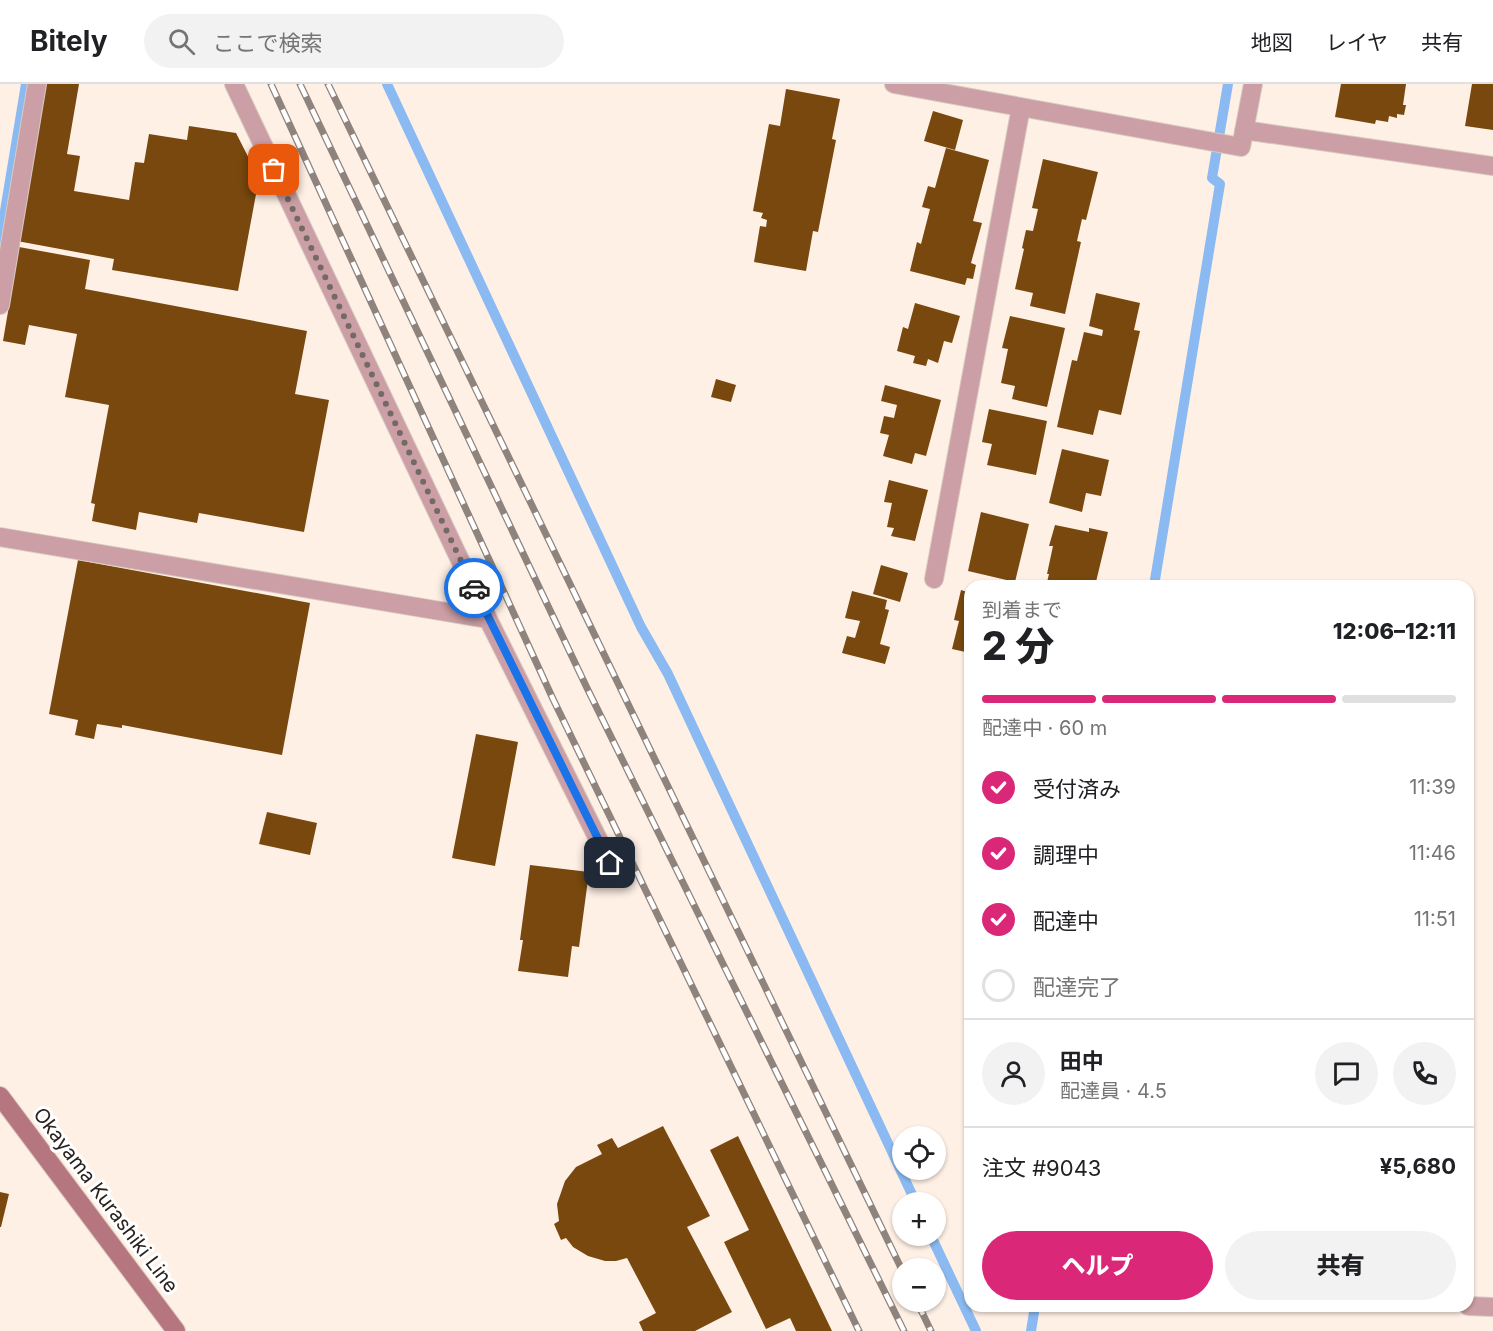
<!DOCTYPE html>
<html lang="ja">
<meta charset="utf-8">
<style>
body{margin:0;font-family:Inter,"Noto Sans JP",sans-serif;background:#f2f2f2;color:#202124;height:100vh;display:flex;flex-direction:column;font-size:22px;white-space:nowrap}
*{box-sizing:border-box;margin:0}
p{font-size:20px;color:#757577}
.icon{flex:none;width:33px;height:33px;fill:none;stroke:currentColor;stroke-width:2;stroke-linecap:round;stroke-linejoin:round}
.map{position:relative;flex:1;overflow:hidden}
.details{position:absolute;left:964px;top:496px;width:510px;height:732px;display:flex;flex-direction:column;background:#fff;border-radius:18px;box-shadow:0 2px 4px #0004}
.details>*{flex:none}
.fabs{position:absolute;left:892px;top:1042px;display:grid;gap:12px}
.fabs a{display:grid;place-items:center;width:54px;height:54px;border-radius:50%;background:#fff;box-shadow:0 2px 4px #0004;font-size:30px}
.pin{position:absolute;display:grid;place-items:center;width:51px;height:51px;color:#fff;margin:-26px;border-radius:12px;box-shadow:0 3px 9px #0006}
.courier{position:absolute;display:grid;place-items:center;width:60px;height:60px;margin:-30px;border:4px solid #1a73e8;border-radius:50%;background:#fff;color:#222;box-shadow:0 2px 8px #0007}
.head em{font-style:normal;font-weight:800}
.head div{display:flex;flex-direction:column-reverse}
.head{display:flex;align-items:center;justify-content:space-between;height:102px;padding:0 18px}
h1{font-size:39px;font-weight:800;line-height:45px}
.bar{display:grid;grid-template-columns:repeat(4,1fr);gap:9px 6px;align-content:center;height:72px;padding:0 18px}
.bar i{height:8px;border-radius:4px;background:#e0e0e0}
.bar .selected{background:#db2777}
.bar p{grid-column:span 4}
.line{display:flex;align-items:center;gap:15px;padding:0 18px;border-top:2px solid #e0e0e0}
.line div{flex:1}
.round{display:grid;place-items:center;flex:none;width:63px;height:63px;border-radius:32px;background:#f2f2f2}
ol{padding:0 18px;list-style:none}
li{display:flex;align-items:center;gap:18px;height:66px}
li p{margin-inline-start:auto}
li .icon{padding:6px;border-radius:50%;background:#db2777;color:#fff;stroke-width:4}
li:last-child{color:#757577}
li i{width:33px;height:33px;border:3px solid #e0e0e0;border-radius:50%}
.button{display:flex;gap:12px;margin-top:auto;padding:12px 18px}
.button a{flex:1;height:69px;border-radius:36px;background:#db2777;color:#fff;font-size:24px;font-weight:800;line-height:69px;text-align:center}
.button a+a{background:#f2f2f2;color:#202124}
header{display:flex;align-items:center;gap:36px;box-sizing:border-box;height:84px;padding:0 30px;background:#fff;border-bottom:2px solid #e0e0e0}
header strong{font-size:28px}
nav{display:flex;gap:33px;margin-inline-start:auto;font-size:21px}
.search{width:420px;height:54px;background:#f2f2f2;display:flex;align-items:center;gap:15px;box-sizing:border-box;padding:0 21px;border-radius:33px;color:#757577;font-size:22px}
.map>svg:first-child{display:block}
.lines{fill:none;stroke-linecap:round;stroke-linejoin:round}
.stream{stroke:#8abaf1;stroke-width:10}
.building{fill:#78480e}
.street-casing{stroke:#d8cbc1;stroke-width:20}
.secondary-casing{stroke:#d8cbc1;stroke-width:20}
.street{stroke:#cb9fa5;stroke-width:18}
.secondary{stroke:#b5767f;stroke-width:18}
.rail-casing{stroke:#8f847d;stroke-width:7}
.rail{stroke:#fff;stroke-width:4.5;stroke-dasharray:14;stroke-linecap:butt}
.done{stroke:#746a64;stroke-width:6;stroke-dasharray:0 10.8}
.route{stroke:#1a73e8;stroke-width:8}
.labels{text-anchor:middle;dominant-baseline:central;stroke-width:6;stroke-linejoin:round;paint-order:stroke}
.street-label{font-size:20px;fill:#29221e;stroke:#fff}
</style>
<header>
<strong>Bitely</strong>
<div class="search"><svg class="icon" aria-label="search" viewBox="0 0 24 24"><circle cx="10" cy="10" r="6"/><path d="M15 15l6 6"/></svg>ここで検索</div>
<nav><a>地図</a><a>レイヤ</a><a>共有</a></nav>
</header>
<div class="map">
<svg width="1493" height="1247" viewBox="0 0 1493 1247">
<rect width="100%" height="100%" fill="#fff0e5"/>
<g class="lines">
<path class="stream" d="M 387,0 L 641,543 L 668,590 L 916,1119
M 0,157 L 26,0
M 1154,502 L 1220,100 L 1212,94 L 1228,0
M 931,1152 L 976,1247
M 1031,1247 L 1035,1222"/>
</g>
<path class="building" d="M 43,0 L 79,0 L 67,70 L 80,72 L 74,107 L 129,116 L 135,78 L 144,79 L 149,50 L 187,56 L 189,42 L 236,49 L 259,94 L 238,207 L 112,186 L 114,175 L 17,157 Z
M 1341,0 L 1406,0 L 1403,21 L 1406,21 L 1404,31 L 1397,30 L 1397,34 L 1389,32 L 1388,38 L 1376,36 L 1375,40 L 1335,33 Z
M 1472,0 L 1493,0 L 1493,46 L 1465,42 Z
M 786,5 L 840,15 L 832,55 L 836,56 L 818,148 L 813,147 L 806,187 L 754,178 L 760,142 L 766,143 L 767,136 L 761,134 L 763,129 L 753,127 L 769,40 L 780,42 Z
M 933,27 L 963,36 L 955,66 L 924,57 Z
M 946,64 L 989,76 L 973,137 L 982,139 L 971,179 L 976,181 L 973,195 L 967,194 L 965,201 L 910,187 L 917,158 L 921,160 L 930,125 L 922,123 L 928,102 L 935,104 Z
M 1043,75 L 1098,88 L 1086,136 L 1082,135 L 1077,157 L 1081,158 L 1065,230 L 1030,222 L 1033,209 L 1015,205 L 1024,165 L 1022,164 L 1026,146 L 1033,147 L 1038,125 L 1032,124 Z
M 19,163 L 90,176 L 85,205 L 307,247 L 295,310 L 329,316 L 304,448 L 199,429 L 197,439 L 139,428 L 136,446 L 92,437 L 95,420 L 91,419 L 109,321 L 65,313 L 77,250 L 29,241 L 25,261 L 3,257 Z
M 1096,209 L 1140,219 L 1134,246 L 1140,247 L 1121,331 L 1099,326 L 1093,351 L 1057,343 L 1072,276 L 1077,277 L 1084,248 L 1102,252 L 1103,246 L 1089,242 Z
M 915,219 L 960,232 L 952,259 L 944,257 L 938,279 L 928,275 L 926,282 L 913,279 L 915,272 L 897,267 L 903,243 L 908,245 Z
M 1010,232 L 1065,244 L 1047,323 L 1012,315 L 1015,302 L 1001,299 L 1008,265 L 1002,264 Z
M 716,295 L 736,301 L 731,318 L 711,313 Z
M 885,301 L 941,316 L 926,372 L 915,369 L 912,380 L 883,372 L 889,351 L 880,349 L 884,332 L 894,334 L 897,321 L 881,317 Z
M 989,325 L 1047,337 L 1036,391 L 987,381 L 992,360 L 982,358 Z
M 1062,365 L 1109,376 L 1101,412 L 1086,409 L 1082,428 L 1049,419 Z
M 889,396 L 928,406 L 915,457 L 891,452 L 894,444 L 887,443 L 892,419 L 884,418 Z
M 981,428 L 1029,440 L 1015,498 L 968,487 Z
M 1055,441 L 1089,448 L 1089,444 L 1108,448 L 1095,502 L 1046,502 L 1049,490 L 1047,490 L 1053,462 L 1049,462 Z
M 78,476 L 310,519 L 282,671 L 122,641 L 122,644 L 97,640 L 94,655 L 75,651 L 78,636 L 49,630 Z
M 881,481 L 908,489 L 900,518 L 873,510 Z
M 961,506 L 970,509 L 970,569 L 952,565 L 959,537 L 954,536 Z
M 852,507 L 887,516 L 885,525 L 889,526 L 880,560 L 890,563 L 885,580 L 842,569 L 847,552 L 855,554 L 860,537 L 845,534 Z
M 476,650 L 518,658 L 495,782 L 452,774 Z
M 267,728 L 317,739 L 310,771 L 259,760 Z
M 530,781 L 589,788 L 579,863 L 572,862 L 568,893 L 518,887 L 523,856 L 520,856 Z
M 663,1042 L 710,1132 L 687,1143 L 732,1228 L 695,1247 L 643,1247 L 639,1238 L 656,1229 L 627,1174 L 616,1177 L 605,1177 L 588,1172 L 573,1163 L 566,1154 L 561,1156 L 554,1140 L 559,1137 L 557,1120 L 565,1097 L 576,1083 L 602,1070 L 597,1061 L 612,1054 L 618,1064 Z
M 738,1052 L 832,1247 L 796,1247 L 790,1234 L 766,1245 L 724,1158 L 749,1146 L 710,1066 Z
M 0,1108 L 9,1110 L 1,1143 L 0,1143 Z"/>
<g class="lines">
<g class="street-casing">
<path id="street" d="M 234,0 L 488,535 L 610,779
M 894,0 L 1241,63 L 1253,0
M 1244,46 L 1493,82
M 0,221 L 37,0
M 0,453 L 488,535
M 934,495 L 1021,23
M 1468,1222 L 1493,1223"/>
</g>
<g class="secondary-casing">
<path id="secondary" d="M 0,1012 L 176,1247"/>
</g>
<use href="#street" class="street"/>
<use href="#secondary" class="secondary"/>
<g class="rail-casing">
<path id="rail" d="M 271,0 L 553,615 L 859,1247
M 300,0 L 587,604 L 904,1247
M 328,0 L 903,1188
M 917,1218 L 931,1247"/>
</g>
<use href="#rail" class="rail"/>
</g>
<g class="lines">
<path class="done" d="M 274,86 L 474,504"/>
<path class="route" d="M 474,504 L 610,779"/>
</g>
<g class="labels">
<g class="street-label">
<text transform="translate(106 1116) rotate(53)">Okayama Kurashiki Line</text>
</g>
</g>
</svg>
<div class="fabs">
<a><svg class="icon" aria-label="locate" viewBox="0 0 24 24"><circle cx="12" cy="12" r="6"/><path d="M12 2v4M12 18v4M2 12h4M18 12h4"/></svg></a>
<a>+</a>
<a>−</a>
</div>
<div class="pin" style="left:274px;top:86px;background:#ea580c"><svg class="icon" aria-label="bag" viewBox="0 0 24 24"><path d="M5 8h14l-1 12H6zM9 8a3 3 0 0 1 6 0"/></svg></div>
<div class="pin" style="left:610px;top:779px;background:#1f2937"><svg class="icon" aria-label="home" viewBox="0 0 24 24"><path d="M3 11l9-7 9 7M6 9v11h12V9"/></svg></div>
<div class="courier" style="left:474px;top:504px"><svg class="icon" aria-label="car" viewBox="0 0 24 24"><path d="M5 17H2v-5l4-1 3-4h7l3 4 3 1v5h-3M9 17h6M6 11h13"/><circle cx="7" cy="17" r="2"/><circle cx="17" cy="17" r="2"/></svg></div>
<section class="details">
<div class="head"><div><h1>2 分</h1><p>到着まで</p></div><em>12:06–12:11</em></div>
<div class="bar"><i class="selected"></i><i class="selected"></i><i class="selected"></i><i></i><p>配達中 · 60 m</p></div>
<ol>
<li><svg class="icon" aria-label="check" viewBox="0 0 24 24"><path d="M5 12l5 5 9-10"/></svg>受付済み<p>11:39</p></li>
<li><svg class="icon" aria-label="check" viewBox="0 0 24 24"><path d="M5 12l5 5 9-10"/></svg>調理中<p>11:46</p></li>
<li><svg class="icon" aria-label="check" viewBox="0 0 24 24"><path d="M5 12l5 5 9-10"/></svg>配達中<p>11:51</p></li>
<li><i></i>配達完了</li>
</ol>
<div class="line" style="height:108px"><a class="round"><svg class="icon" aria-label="person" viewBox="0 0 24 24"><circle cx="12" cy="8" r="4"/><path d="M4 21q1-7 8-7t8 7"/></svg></a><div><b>田中</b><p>配達員 · 4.5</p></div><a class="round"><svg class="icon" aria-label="chat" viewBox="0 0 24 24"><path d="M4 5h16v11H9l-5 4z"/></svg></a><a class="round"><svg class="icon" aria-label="phone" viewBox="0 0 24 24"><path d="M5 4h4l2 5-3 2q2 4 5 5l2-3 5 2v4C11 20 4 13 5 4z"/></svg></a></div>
<div class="line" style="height:78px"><div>注文 #9043</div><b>¥5,680</b></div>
<div class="button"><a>ヘルプ</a><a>共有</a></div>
</section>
</div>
